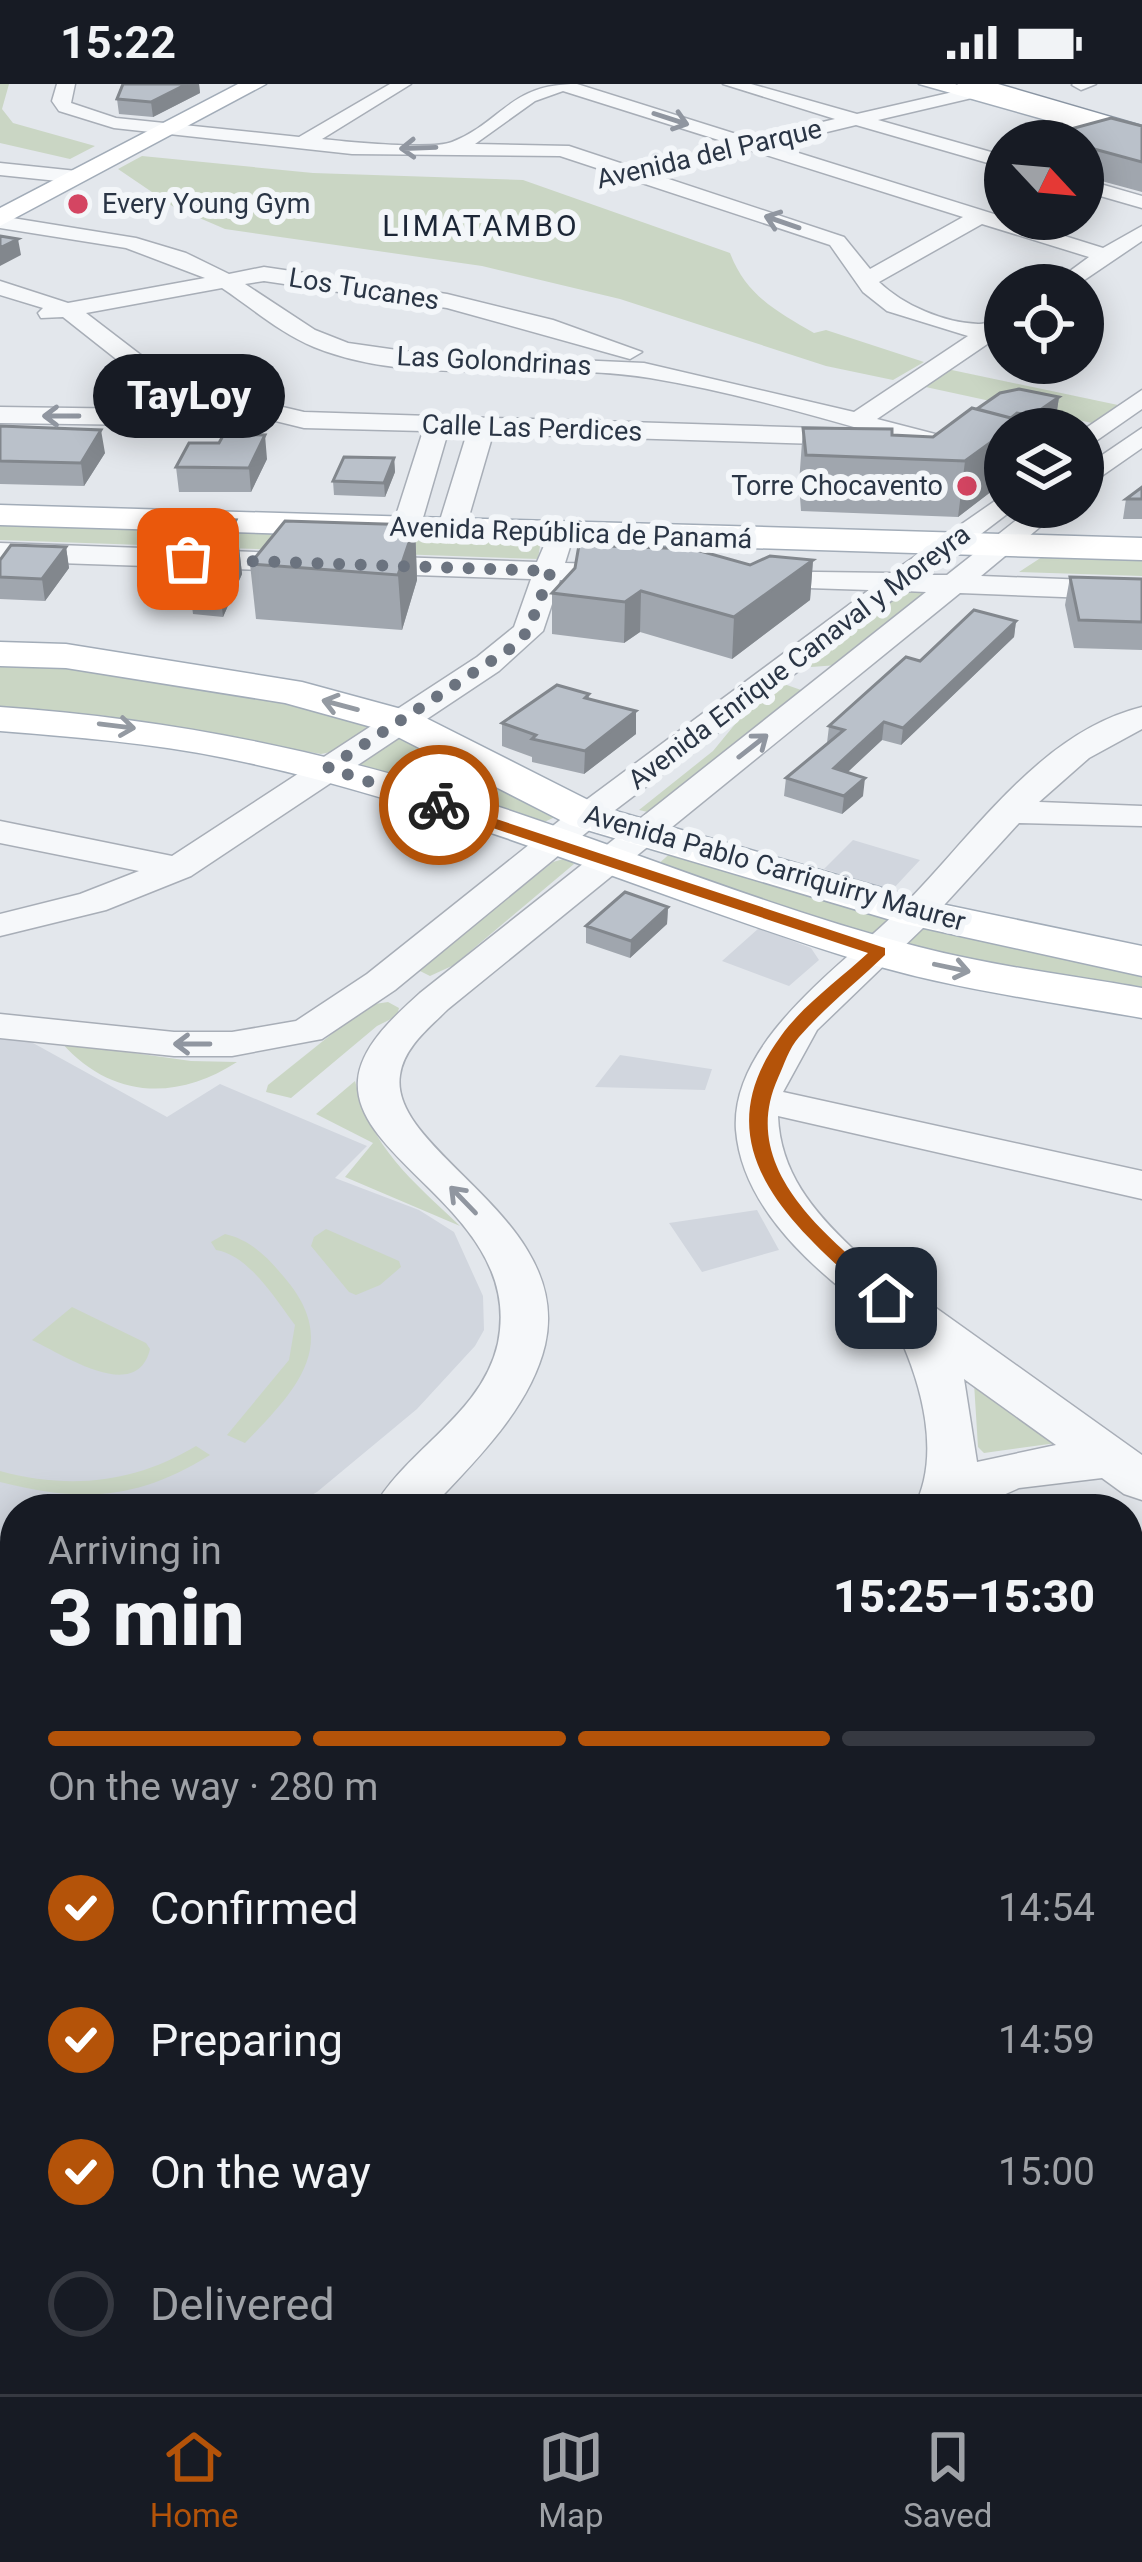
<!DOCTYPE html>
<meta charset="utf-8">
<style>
body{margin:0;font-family:Roboto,sans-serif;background:#20242c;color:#f1f3f6;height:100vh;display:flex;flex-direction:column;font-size:45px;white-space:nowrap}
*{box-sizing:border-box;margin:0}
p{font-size:39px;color:#9ea1a6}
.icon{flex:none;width:66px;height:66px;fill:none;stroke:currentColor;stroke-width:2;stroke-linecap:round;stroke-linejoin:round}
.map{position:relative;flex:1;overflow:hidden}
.details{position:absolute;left:0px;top:1410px;width:1143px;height:900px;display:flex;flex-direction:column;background:#171b24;border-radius:48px 48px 0 0;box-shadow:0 6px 30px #0003}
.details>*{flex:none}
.needle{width:78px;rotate:116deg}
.controls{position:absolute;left:984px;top:36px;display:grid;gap:24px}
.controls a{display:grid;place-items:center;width:120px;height:120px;border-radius:50%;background:#171b24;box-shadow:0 6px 30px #0003;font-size:60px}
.pin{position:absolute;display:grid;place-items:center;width:102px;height:102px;color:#fff;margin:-51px;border-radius:24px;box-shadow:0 6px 18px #0006}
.courier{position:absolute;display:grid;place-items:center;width:120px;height:120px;margin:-60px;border:9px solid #b45309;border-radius:50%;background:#fff;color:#222;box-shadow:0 3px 15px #0007}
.bubble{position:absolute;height:84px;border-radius:42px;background:#171b24;box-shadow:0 6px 30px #0003;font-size:39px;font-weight:800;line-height:84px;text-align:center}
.headline em{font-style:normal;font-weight:800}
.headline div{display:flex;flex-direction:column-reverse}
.headline{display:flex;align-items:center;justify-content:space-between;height:204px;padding:0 48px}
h1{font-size:78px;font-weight:800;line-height:90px}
.bar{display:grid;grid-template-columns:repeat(4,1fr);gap:18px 12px;align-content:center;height:144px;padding:0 48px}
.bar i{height:15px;border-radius:9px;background:#363941}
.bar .selected{background:#b45309}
.bar p{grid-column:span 4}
ol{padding:0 48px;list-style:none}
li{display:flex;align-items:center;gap:36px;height:132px}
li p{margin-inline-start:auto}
li .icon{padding:12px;border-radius:50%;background:#b45309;color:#fff;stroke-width:4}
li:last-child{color:#9ea1a6}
li i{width:66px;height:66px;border:6px solid #363941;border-radius:50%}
.status{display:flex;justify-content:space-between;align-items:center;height:84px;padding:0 60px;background:#171b24;direction:ltr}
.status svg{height:33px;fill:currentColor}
.tab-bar{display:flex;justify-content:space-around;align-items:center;height:168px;border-top:3px solid #363941;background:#171b24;font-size:33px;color:#9ea1a6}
.tab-bar a{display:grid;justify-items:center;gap:6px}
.tab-bar .selected{color:#b45309}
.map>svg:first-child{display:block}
.built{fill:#d1d6de}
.green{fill:#cad6c4}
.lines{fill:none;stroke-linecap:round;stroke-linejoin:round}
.minor-casing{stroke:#a8aeb7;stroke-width:3}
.major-casing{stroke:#a2acb8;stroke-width:3}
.highway-casing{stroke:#8a95a3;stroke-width:3}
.minor{fill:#f6f8fa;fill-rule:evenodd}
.major{fill:#fff;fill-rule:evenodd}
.highway{fill:#fff;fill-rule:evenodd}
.wall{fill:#a0a6ae}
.shaded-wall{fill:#82878d}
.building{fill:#bac1ca;stroke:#82878d;stroke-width:3}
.oneway{stroke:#9096a0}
.oneway2{stroke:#949aa2}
.route{fill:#b45309}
.done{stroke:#6b737f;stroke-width:12;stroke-dasharray:0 21.6}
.poi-dot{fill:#d44562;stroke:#f3f6f9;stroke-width:4.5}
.labels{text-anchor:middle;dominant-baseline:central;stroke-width:12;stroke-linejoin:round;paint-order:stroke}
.far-street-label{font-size:27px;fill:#2a3545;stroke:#f3f6f9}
.far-poi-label{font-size:27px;fill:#2a3545;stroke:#f3f6f9;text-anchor:start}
.far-neighbourhood-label{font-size:30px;letter-spacing:3px;fill:#1c2636;stroke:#f3f6f9}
</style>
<div class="status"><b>15:22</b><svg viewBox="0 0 49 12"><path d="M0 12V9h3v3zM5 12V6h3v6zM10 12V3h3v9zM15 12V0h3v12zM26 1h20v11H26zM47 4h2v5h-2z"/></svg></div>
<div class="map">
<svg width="1142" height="2310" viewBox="0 0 1142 2310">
<rect width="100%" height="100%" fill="#e3e7ec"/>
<path class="built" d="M 853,756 L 920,776 L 892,806 L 824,785 Z
M 759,844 L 811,864 L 819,876 L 789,902 L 722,877 Z
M 0,950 L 24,954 L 167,1033 L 220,1000 L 367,1062 L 335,1094 L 419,1126 L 454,1148 L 483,1212 L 484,1246 L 475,1262 L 417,1325 L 317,1408 L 287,1425 L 15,1425 L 15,1741 L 0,1756 Z
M 620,971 L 711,985 L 712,985 L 705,1006 L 595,1003 Z
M 757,1126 L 779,1166 L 702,1188 L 669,1139 Z
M 78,2295 L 168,2295 L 157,2310 L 66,2310 Z"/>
<path class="green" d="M 0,0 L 9,0 L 2,25 L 13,39 L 95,62 L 70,75 L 0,59 Z
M 142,72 L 313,89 L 523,96 L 730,169 C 746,211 776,227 814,249 L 826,246 L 924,278 L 893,296 L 826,282 L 620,215 L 482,182 L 225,145 L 174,123 L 118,85 Z
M 947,285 L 1118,321 L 1092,339 L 921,302 Z
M 0,440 L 541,456 L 538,475 L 0,456 Z
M 1058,470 L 1142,473 L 1142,492 L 1019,488 L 1042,473 Z
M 906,502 L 930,504 L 838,581 L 811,583 L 809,579 Z
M 0,576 L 56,578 L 325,624 L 371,637 C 362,655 341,667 321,670 L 100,631 L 0,629 Z
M 784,600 L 801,606 L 652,729 L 639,726 L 713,667 L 741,633 Z
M 395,650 L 555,733 L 538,741 L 356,682 Z
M 674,766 L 889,832 L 888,842 L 880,848 L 861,851 L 656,782 Z
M 567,774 L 574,780 L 454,881 L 430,892 L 418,886 L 553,778 Z
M 925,839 L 1142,884 L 1142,911 L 915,869 L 908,858 Z
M 388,918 L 399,924 L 397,932 L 377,942 L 291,1014 L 266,1008 L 268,1001 L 368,921 Z
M 62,959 L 191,977 L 237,978 C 177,1017 111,1015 62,959 Z
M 355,997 C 371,1064 411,1095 460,1142 L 345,1093 L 373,1059 L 316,1030 Z
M 326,1145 L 399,1177 L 401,1183 L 380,1201 L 356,1211 L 349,1208 L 311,1162 L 314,1153 Z
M 225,1150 C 251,1156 267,1173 284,1193 C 342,1260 296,1306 245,1359 L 227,1351 L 289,1276 L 295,1241 C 276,1216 249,1171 216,1166 L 211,1158 Z
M 72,1223 L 146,1259 L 150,1265 C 137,1321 62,1270 32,1256 Z
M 974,1299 L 1064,1358 L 984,1369 L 978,1363 Z
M 196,1362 L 210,1371 C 137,1416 83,1419 0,1398 L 0,1387 C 70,1406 135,1399 196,1362 Z
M 1142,2112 L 1142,2310 L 1037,2310 L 1045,2295 L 1128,2295 L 1128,2138 Z"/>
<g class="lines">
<g class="minor-casing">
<path id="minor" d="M 57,0 L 75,0 L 71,19 L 116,34 L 299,53 L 390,0 L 411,0 L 322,55 C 347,58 433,66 452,58 C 504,37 509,0 577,0 L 752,55 L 835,35 L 723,0 L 751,0 L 857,30 L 966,5 L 972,6 L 972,14 L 878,36 L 1005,72 L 1005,84 L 856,41 L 773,61 L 1103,164 L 1142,142 L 1142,157 L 1077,201 L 1051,201 L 1089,173 L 982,140 L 879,198 C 903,221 944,239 978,240 C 987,241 995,233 1005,231 L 1005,248 L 877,335 L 1005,368 L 1005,384 C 886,355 771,314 650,294 C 541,276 418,305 314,263 C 280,249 252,224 222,204 L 86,229 L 176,298 L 304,328 L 851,345 L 864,353 L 851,361 L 493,350 L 465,446 L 451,454 L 437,446 L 467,349 L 448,348 L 420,444 L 406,452 L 392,444 L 423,347 L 304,344 L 158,308 L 63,233 L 41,234 L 38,229 L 43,224 L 0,211 L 0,197 L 68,219 L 205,194 L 126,164 L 0,144 L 0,132 L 136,154 L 186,169 L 229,190 L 264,183 L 447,210 L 553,236 L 642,268 L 630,275 L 447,224 L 264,197 L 245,200 L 315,246 L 348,259 L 418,269 L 644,279 L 854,328 L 968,252 L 887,227 L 863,208 L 830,161 L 560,72 L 352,70 L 114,44 L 59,27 L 52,17 ZM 563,7 L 963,133 L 870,185 L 844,153 L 569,62 L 475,60 L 535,17 Z
M 1096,0 L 1081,6 L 1072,1 L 1073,0 Z
M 0,79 L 77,87 L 87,93 L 77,99 L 0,91 Z
M 1083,95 L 1142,112 L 1142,124 L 1083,107 Z
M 1142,306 L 1142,325 L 1083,366 L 1083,346 Z
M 0,323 L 217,326 L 230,334 L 217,342 L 0,339 Z
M 1142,344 L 1142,364 L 1083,405 L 1083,384 Z
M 1005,410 L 1005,423 L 1015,424 L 927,491 L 947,491 L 1033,423 L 1064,423 L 981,492 L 1142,498 L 1142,516 L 960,509 L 448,925 C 429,944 404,963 400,991 C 388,1068 574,1134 545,1261 C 530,1325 473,1379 430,1425 L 373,1425 C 406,1365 482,1331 498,1259 C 524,1131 351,1078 358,996 C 361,961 396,931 420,909 L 926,508 L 904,507 L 598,739 L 395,906 L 322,955 L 232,972 L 174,972 L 0,954 L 0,930 L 174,948 L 232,948 L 296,937 L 367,890 L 574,725 L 869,506 L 749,502 L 739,499 L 734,493 L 739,487 L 891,489 Z
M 556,454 L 570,463 L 565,479 L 629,481 L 644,490 L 629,499 L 560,496 L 543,547 L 499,587 L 191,792 L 106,826 L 0,852 L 0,830 L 80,810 L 139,787 L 0,759 L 0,737 L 172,772 L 477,573 L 514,543 L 531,495 L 0,477 L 0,459 L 537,478 L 546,457 Z
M 1142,623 L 1142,645 L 1089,674 L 1039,718 L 1142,722 L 1142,742 L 1019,739 L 924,843 L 817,946 L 783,1008 L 1142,1087 L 1142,1115 L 778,1032 C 780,1088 813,1127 852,1164 L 1142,1371 L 1142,1416 L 1124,1410 L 1102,1394 L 1019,1404 L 972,1425 L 913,1425 C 942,1373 922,1300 897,1247 C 832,1200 743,1134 736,1046 C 730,957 843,881 900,825 C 972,754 1038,649 1142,623 ZM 964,1295 L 1056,1361 L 977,1378 Z
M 15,1791 L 15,1856 L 0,1861 L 0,1796 Z
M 1142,1977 L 1142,2060 L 1128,2066 L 1128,1982 Z
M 225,2295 L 303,2295 L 297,2310 L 219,2310 Z
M 950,2295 L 1024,2295 L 1018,2310 L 944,2310 Z"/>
</g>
<g class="major-casing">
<path id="major" d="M 238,0 L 266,0 L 0,142 L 0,124 Z
M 919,0 L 955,0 L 1142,49 L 1142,63 Z
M 0,421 L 1142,454 L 1142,476 L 0,441 Z
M 0,558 L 66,560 L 302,598 L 416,629 L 602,723 L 927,817 L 1142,862 L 1142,892 L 901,839 L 570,741 L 386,647 L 285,619 L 66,584 L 0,582 Z
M 0,623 C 159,634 310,663 462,711 C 615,759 764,823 919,863 C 992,882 1068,891 1142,904 L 1142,934 C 1047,917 950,905 857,876 C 646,811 443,718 225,674 C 151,659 76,653 0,647 Z"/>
</g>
<g class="highway-casing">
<path id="highway" d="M 957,0 L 998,0 L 1142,42 L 1142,58 L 961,5 Z"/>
</g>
<use href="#minor" class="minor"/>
<use href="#major" class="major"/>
<use href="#highway" class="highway"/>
</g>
<path class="wall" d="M 123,0 L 199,0 L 200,9 L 153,33 L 119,30 L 117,15 Z
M 1142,42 L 1142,108 L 1083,92 L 1083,57 L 1044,57 L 1045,52 Z
M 1059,313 L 1056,333 L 1039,345 L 1005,345 L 1005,397 L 958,433 L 801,427 L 799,399 L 803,344 L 933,353 L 977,325 Z
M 0,342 L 105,369 L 84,402 L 0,400 Z
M 394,374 L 395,388 L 385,413 L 334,411 L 333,397 Z
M 267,375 L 251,408 L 179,408 L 176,383 Z
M 1142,403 L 1142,435 L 1123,435 L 1126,415 Z
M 236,436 L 242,490 L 223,533 L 193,530 L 186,475 Z
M 415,441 L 417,496 L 402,546 L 256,535 L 250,480 Z
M 66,463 L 69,484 L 45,517 L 0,515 L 0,476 Z
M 813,476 L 810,516 L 732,575 L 640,548 L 624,559 L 552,550 L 552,509 L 750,481 Z
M 1070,493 L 1142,495 L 1142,566 L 1074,564 L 1065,521 Z
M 1016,537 L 1014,553 L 901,661 L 882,656 L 847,688 L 863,712 L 842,730 L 784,712 L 786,694 L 827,659 L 829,642 Z
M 589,610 L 589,615 L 636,627 L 636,650 L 584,690 L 532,678 L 532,673 L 502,662 L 502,639 Z
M 668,823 L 667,840 L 630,874 L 586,859 L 586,842 Z"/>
<path class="shaded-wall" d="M 187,0 L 199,0 L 200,9 L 153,33 L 151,18 Z
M 18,155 L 21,171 L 0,182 L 0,164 Z
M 1059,313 L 1056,333 L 1039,345 L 1009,345 L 1028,331 Z
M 101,346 L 105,369 L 84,402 L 81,379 Z
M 1005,348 L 1005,397 L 958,433 L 965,377 Z
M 265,351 L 267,375 L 251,408 L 249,384 Z
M 394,374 L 395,388 L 385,413 L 384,399 Z
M 236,436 L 242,490 L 223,533 L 217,477 Z
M 415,441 L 417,496 L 402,546 L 398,491 Z
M 66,463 L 69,484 L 45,517 L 42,495 Z
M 813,476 L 810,516 L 732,575 L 734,533 Z
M 641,507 L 640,548 L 624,559 L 625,518 Z
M 1016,537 L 1014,553 L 901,661 L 903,644 Z
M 636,627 L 636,650 L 584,690 L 585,667 Z
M 884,638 L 882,656 L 833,702 L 834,684 Z
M 865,694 L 863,712 L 842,730 L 844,712 Z
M 668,823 L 667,840 L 630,874 L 631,857 Z"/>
<path class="building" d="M 123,0 L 187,0 L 151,18 L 117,15 Z
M 1111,34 L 1142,42 L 1142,78 L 1083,62 L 1083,57 L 1064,57 L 1045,52 Z
M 0,152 L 18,155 L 0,164 Z
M 1019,305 L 1059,313 L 1027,335 L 1028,331 L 1017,329 L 1011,334 L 977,325 L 1000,309 Z
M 972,324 L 1011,334 L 1017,329 L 1028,331 L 1009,345 L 1005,345 L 1005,348 L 965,377 L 806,371 L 803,344 L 892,345 L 892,351 L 933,353 Z
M 0,342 L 101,346 L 81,379 L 0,377 Z
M 224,350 L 265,351 L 249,384 L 176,383 L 189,359 L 219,359 Z
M 344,373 L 394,374 L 384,399 L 333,397 Z
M 1142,403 L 1142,415 L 1126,415 Z
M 211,435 L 236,436 L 217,477 L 186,475 Z
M 285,437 L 415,441 L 398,491 L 250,480 Z
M 11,461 L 66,463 L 42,495 L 0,493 L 0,476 Z
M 579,461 L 693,465 L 750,481 L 770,472 L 813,476 L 734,533 L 641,507 L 625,518 L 552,509 L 575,484 Z
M 1070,493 L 1142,495 L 1142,538 L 1079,536 Z
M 974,526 L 1016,537 L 903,644 L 884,638 L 834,684 L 865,694 L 844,712 L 786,694 L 844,646 L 829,642 L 906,573 L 920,577 Z
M 557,601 L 589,610 L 585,614 L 636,627 L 585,667 L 532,655 L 536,651 L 502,639 Z
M 625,808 L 668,823 L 631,857 L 586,842 Z"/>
<defs><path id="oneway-shaft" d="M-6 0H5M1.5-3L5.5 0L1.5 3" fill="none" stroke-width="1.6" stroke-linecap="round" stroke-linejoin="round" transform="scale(3)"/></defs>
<g class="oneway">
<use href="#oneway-shaft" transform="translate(671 35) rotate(18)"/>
<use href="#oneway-shaft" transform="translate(418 64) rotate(178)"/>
<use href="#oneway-shaft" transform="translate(782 138) rotate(-161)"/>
<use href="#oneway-shaft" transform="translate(61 332) rotate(-180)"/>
<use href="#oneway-shaft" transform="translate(753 662) rotate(-38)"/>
<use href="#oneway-shaft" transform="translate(192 960) rotate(-180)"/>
<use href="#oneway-shaft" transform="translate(463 1116) rotate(-134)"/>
</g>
<g class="oneway2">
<use href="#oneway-shaft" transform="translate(340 621) rotate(-165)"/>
<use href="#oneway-shaft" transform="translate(117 642) rotate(7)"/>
<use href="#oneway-shaft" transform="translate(952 884) rotate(12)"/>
</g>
<path class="route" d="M 439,716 L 885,864 L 885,871 C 857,898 824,924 799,953 C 789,964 784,981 778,994 C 736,1087 832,1156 894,1210 L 894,1219 L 879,1219 C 799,1147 696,1067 781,952 C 803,921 840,895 868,869 L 433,724 L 431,721 Z"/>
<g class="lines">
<path class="done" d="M 188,475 L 551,487 L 528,547 L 511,564 L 328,684 L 439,721"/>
</g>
<g class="poi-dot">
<circle cx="78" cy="120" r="12"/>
<circle cx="967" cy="402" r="12"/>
</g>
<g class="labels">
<g class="far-street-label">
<text transform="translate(709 70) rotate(-13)">Avenida del Parque</text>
<text transform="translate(364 205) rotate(9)">Los Tucanes</text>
<text transform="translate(494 277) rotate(3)">Las Golondrinas</text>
<text transform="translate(532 344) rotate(2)">Calle Las Perdices</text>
<text transform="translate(571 449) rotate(2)">Avenida República de Panamá</text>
<text transform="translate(799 573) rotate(-37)">Avenida Enrique Canaval y Moreyra</text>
<text transform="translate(775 784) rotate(16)">Avenida Pablo Carriquirry Maurer</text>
</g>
<g class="far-poi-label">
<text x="102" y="120">Every Young Gym</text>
<text x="943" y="402" text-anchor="end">Torre Chocavento</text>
</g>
<g class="far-neighbourhood-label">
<text x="481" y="141">LIMATAMBO</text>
</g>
</g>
</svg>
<div class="controls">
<a><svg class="needle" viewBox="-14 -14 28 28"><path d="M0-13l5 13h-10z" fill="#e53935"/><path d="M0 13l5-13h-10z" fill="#9ea1a6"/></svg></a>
<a><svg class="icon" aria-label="locate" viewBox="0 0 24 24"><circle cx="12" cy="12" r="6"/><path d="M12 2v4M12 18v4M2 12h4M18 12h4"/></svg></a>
<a><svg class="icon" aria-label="layers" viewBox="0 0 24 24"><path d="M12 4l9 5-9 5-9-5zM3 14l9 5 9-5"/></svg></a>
</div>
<div class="pin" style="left:188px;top:475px;background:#ea580c"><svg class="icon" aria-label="bag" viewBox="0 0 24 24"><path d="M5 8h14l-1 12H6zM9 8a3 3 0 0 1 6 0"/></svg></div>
<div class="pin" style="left:886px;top:1214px;background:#1f2937"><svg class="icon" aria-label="home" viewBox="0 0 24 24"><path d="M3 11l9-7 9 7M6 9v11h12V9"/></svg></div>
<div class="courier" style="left:439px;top:721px"><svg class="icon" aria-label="bike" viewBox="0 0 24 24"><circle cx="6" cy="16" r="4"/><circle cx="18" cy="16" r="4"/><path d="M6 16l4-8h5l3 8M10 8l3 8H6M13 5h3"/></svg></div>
<div class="bubble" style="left:93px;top:270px;width:192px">TayLoy</div>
<section class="details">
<div class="headline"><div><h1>3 min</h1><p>Arriving in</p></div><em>15:25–15:30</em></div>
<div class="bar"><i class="selected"></i><i class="selected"></i><i class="selected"></i><i></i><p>On the way · 280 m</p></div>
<ol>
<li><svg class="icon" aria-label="check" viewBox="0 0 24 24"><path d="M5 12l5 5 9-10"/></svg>Confirmed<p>14:54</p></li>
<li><svg class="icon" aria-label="check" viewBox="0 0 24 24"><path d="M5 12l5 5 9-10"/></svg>Preparing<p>14:59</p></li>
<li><svg class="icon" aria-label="check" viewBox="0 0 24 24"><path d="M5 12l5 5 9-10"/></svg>On the way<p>15:00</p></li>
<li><i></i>Delivered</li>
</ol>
</section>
</div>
<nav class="tab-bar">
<a class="selected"><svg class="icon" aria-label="home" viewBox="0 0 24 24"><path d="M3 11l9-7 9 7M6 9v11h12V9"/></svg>Home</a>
<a><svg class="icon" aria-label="map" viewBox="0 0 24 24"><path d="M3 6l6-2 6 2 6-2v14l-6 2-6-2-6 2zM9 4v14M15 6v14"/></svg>Map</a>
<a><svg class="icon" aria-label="saved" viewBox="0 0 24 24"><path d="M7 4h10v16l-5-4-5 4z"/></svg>Saved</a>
</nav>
